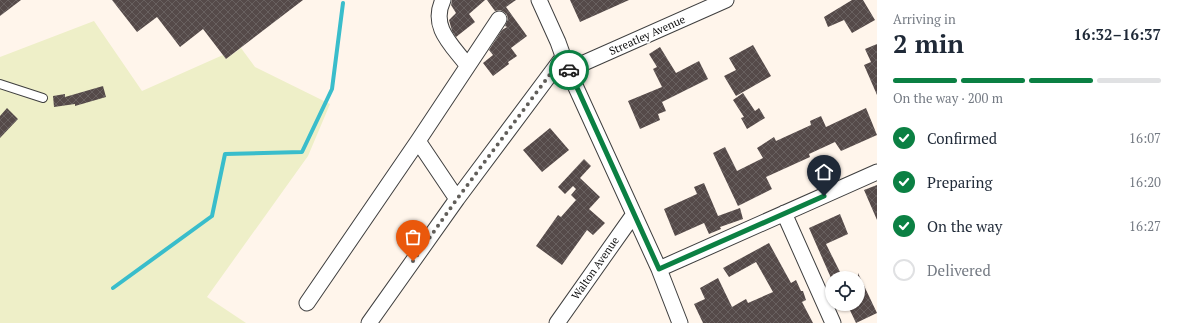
<!DOCTYPE html>
<meta charset="utf-8">
<style>
body{margin:0;font-family:"PT Serif",serif;background:#f2f2f3;color:#1f2937;height:100vh;display:flex;flex-direction:column;font-size:15px;white-space:nowrap}
*{box-sizing:border-box;margin:0}
p{font-size:13px;color:#747a83}
.icon{flex:none;width:22px;height:22px;fill:none;stroke:currentColor;stroke-width:2;stroke-linecap:round;stroke-linejoin:round}
.map{position:relative;flex:1;overflow:hidden}
.panel{display:flex;flex-direction:column;background:#fff;width:300px}
.panel>*{flex:none}
.buttons{position:absolute;left:825px;top:271px;display:grid;gap:8px}
.buttons a{display:grid;place-items:center;width:40px;height:40px;border-radius:50%;background:#fff;box-shadow:0 1px 3px #0004;font-size:20px}
.pin{position:absolute;display:grid;place-items:center;width:34px;height:34px;color:#fff;margin:-41px -17px;border-radius:50% 50% 50% 0;rotate:-45deg;box-shadow:0 0 4px #0007}
.pin .icon{rotate:45deg}
.courier{position:absolute;display:grid;place-items:center;width:40px;height:40px;margin:-20px;border:3px solid #0b8043;border-radius:50%;background:#fff;color:#222;box-shadow:0 1px 5px #0007}
.overview em{font-style:normal;font-weight:600}
.overview div{display:flex;flex-direction:column-reverse}
.overview{display:flex;align-items:center;justify-content:space-between;height:68px;padding:0 16px}
h1{font-size:26px;font-weight:600;line-height:30px}
.bar{display:grid;grid-template-columns:repeat(4,1fr);gap:6px 4px;align-content:center;height:48px;padding:0 16px}
.bar i{height:5px;border-radius:3px;background:#e0e1e3}
.bar .on{background:#0b8043}
.bar p{grid-column:span 4}
ol{padding:0 16px;list-style:none}
li{display:flex;align-items:center;gap:12px;height:44px}
li p{margin-inline-start:auto}
li .icon{padding:4px;border-radius:50%;background:#0b8043;color:#fff;stroke-width:4}
li:last-child{color:#747a83}
li i{width:22px;height:22px;border:2px solid #e0e1e3;border-radius:50%}
main{display:flex;flex:1;min-height:0}
.map>svg:first-child{display:block}
.pitch{fill:#eeefc8}
.lines{fill:none;stroke-linecap:round;stroke-linejoin:round}
.stream{stroke:#39bdcb;stroke-width:4}
.building{fill:url(#building-cross-hatch)}
.lane-casing{stroke:#3f3f3f;stroke-width:10}
.street-casing{stroke:#3f3f3f;stroke-width:17}
.lane{stroke:#fff;stroke-width:8}
.street{stroke:#fff;stroke-width:15}
.done{stroke:#615e5a;stroke-width:4;stroke-dasharray:0 7.2}
.route{stroke:#0b8043;stroke-width:5}
.labels{text-anchor:middle;dominant-baseline:central;stroke-width:4;stroke-linejoin:round;paint-order:stroke}
.street-label{font-size:11px;fill:#0c0c0c;stroke:#fff}
</style>
<main>
<div class="map">
<svg width="877" height="323" viewBox="0 0 877 323">
<defs>
<pattern id="building-cross-hatch" width="8" height="8" patternUnits="userSpaceOnUse"><rect width="8" height="8" fill="#554a49"/><path d="M0 0l8 8M0 8l8-8" fill="none" stroke="#68605f"/></pattern>
</defs>
<rect width="100%" height="100%" fill="#fff5eb"/>
<path class="pitch" d="M 94,21 L 142,91 L 223,55 L 226,59 L 241,48 L 255,67 L 330,104 L 308,156 L 207,297 L 246,323 L 0,323 L 0,57 Z"/>
<g class="lines">
<path class="stream" d="M 113,288 L 212,216 L 225,154 L 302,152 L 332,89 L 343,3"/>
</g>
<path class="building" d="M 0,0 L 21,0 L 0,16 Z
M 112,0 L 303,0 L 226,59 L 203,29 L 180,47 L 157,17 L 137,32 Z
M 452,0 L 485,0 L 469,14 L 475,22 L 456,37 L 452,31 L 449,20 L 456,13 L 451,5 Z
M 487,0 L 516,0 L 506,7 L 527,36 L 511,48 L 517,56 L 508,62 L 509,64 L 493,76 L 483,63 L 493,55 L 489,50 L 502,30 L 507,27 L 505,26 L 508,19 L 507,15 L 504,12 L 500,10 L 495,11 Z
M 570,0 L 629,0 L 580,22 Z
M 852,0 L 863,0 L 875,20 L 852,33 L 844,20 L 828,27 L 824,17 Z
M 877,44 L 877,95 L 864,65 L 871,62 L 865,49 Z
M 753,45 L 771,76 L 736,96 L 724,76 L 736,70 L 729,58 Z
M 660,47 L 676,73 L 699,61 L 708,79 L 662,102 L 666,111 L 658,114 L 660,120 L 640,129 L 628,101 L 662,87 L 653,69 L 657,67 L 649,54 Z
M 103,86 L 106,97 L 75,106 L 75,104 L 54,107 L 53,96 L 65,94 L 65,97 Z
M 743,93 L 755,111 L 759,108 L 765,118 L 747,129 L 741,118 L 744,117 L 733,100 Z
M 7,108 L 18,119 L 0,138 L 0,116 Z
M 866,108 L 877,135 L 841,151 L 835,142 L 809,154 L 810,157 L 766,177 L 772,189 L 738,206 L 713,153 L 725,147 L 737,171 L 763,158 L 757,148 L 774,137 L 776,141 L 811,125 L 810,121 L 821,116 L 826,127 Z
M 550,128 L 569,150 L 542,172 L 523,150 Z
M 584,159 L 591,166 L 580,178 L 600,197 L 589,209 L 605,223 L 593,235 L 587,230 L 562,265 L 536,246 L 558,215 L 561,217 L 576,200 L 571,195 L 576,189 L 573,186 L 565,194 L 558,187 Z
M 704,183 L 718,216 L 740,208 L 743,219 L 720,227 L 721,229 L 709,234 L 704,223 L 675,236 L 664,209 L 697,194 L 694,187 Z
M 877,185 L 877,220 L 864,190 Z
M 840,214 L 848,234 L 826,244 L 843,278 L 831,278 L 809,228 Z
M 769,243 L 791,283 L 796,280 L 801,291 L 803,291 L 806,300 L 802,302 L 813,323 L 703,323 L 694,304 L 705,299 L 700,288 L 718,278 L 732,307 L 746,299 L 748,303 L 773,292 L 756,262 L 729,277 L 723,268 Z
M 858,273 L 877,313 L 856,323 L 847,304 L 858,304 Z"/>
<g class="lines">
<g class="lane-casing">
<path id="lane" d="M 0,84 L 43,98"/>
</g>
<g class="street-casing">
<path id="street" d="M 443,0 C 430,27 452,45 467,65
M 539,0 L 558,42 L 568,70 L 659,269 L 680,323
M 568,70 L 726,0
M 418,141 L 457,199
M 784,213 L 833,323
M 659,269 L 877,172
M 307,303 L 418,141 L 499,19
M 369,323 L 457,199 L 563,57
M 557,323 L 634,214"/>
</g>
<use href="#lane" class="lane"/>
<use href="#street" class="street"/>
</g>
<g class="lines">
<path class="done" d="M 413,261 L 457,199 L 563,57 L 569,70"/>
<path class="route" d="M 569,70 L 659,269 L 824,196"/>
</g>
<g class="labels">
<g class="street-label">
<text transform="translate(647 35) rotate(-24)">Streatley Avenue</text>
<text transform="translate(595 268) rotate(-55)">Walton Avenue</text>
</g>
</g>
</svg>
<div class="buttons">
<a><svg class="icon" aria-label="locate" viewBox="0 0 24 24"><circle cx="12" cy="12" r="6"/><path d="M12 2v4M12 18v4M2 12h4M18 12h4"/></svg></a>
</div>
<div class="pin" style="left:413px;top:261px;background:#ea580c"><svg class="icon" aria-label="bag" viewBox="0 0 24 24"><path d="M5 8h14l-1 12H6zM9 8a3 3 0 0 1 6 0"/></svg></div>
<div class="pin" style="left:824px;top:196px;background:#1f2937"><svg class="icon" aria-label="home" viewBox="0 0 24 24"><path d="M3 11l9-7 9 7M6 9v11h12V9"/></svg></div>
<div class="courier" style="left:569px;top:70px"><svg class="icon" aria-label="car" viewBox="0 0 24 24"><path d="M5 17H2v-5l4-1 3-4h7l3 4 3 1v5h-3M9 17h6M6 11h13"/><circle cx="7" cy="17" r="2"/><circle cx="17" cy="17" r="2"/></svg></div>
</div>
<section class="panel">
<div class="overview"><div><h1>2 min</h1><p>Arriving in</p></div><em>16:32–16:37</em></div>
<div class="bar"><i class="on"></i><i class="on"></i><i class="on"></i><i></i><p>On the way · 200 m</p></div>
<ol>
<li><svg class="icon" aria-label="check" viewBox="0 0 24 24"><path d="M5 12l5 5 9-10"/></svg>Confirmed<p>16:07</p></li>
<li><svg class="icon" aria-label="check" viewBox="0 0 24 24"><path d="M5 12l5 5 9-10"/></svg>Preparing<p>16:20</p></li>
<li><svg class="icon" aria-label="check" viewBox="0 0 24 24"><path d="M5 12l5 5 9-10"/></svg>On the way<p>16:27</p></li>
<li><i></i>Delivered</li>
</ol>
</section>
</main>
